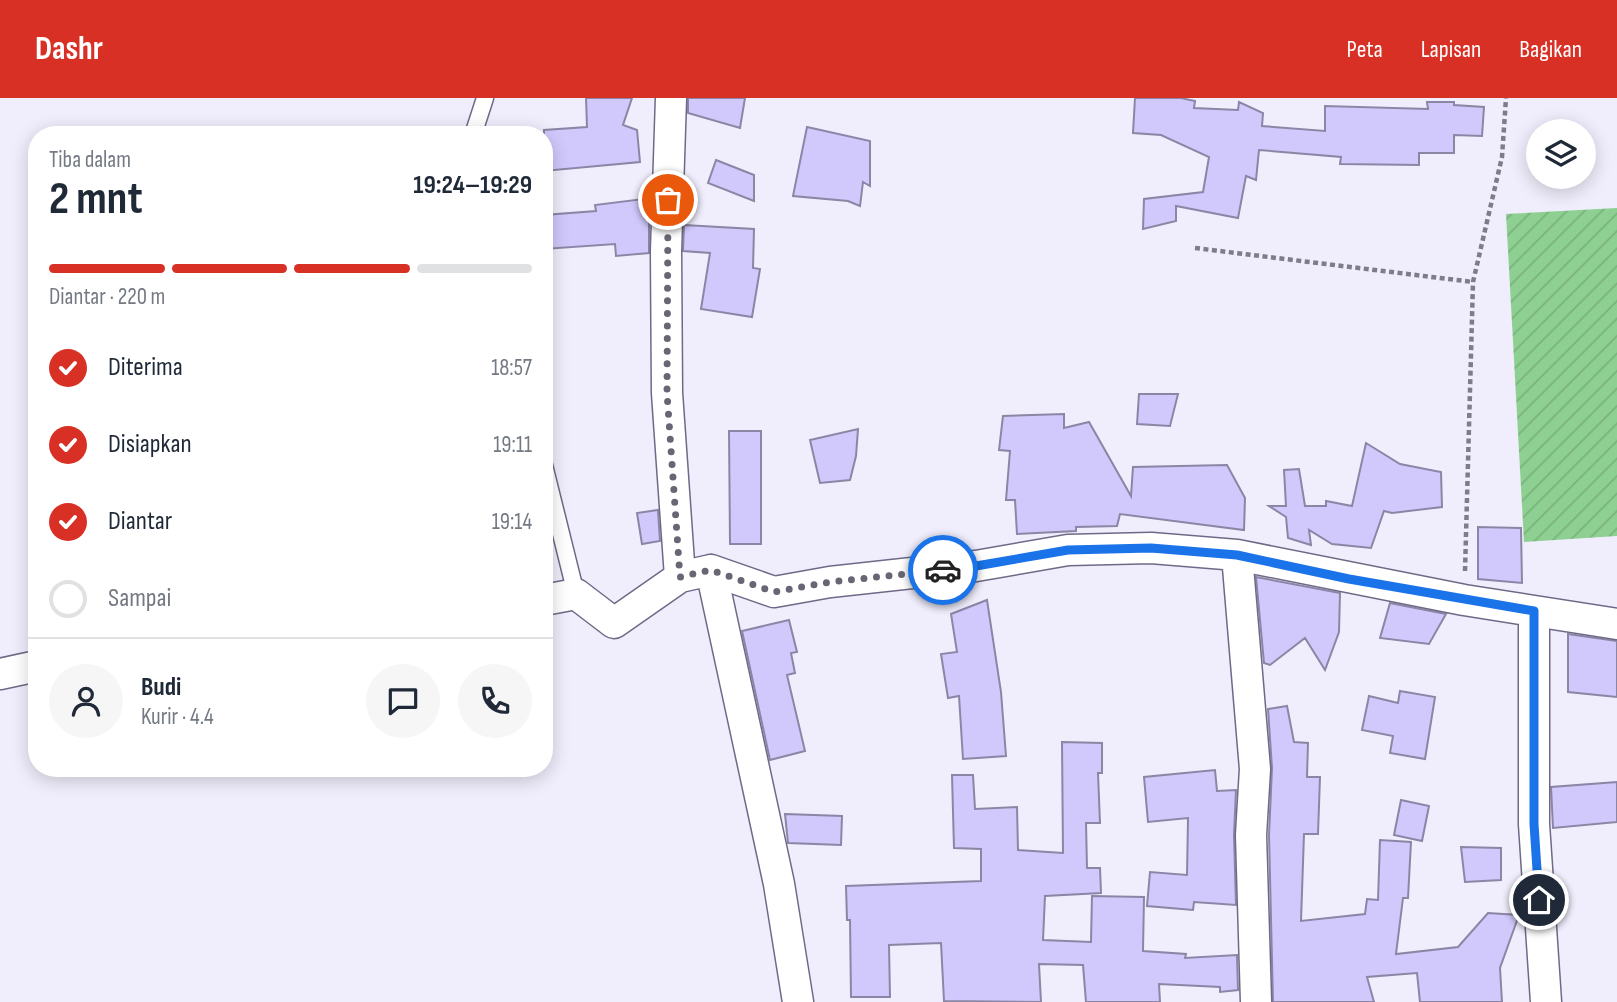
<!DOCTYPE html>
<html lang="id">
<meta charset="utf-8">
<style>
body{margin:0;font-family:"Sofia Sans Condensed",sans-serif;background:#f6f6f7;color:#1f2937;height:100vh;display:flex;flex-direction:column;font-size:26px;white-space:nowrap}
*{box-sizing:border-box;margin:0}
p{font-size:23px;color:#747a83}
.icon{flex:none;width:38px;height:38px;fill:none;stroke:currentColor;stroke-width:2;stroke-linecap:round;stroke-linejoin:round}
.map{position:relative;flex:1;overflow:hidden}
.sheet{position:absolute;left:28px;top:28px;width:525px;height:651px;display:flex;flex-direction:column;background:#fff;border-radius:28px;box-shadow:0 4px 18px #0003}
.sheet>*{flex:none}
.buttons{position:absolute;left:1526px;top:21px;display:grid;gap:14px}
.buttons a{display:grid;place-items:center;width:70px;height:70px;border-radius:50%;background:#fff;box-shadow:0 4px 18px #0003;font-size:35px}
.pin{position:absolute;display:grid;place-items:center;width:60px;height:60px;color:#fff;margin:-30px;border:4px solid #fff;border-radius:50%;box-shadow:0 2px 7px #0007}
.courier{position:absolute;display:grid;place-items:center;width:70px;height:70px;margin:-35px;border:5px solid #1a73e8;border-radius:50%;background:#fff;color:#222;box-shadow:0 2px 9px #0007}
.headline em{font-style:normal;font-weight:700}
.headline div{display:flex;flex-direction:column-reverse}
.headline{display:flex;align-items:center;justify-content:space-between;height:119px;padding:0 21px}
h1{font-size:46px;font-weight:700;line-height:52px}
.bar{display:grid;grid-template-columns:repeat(4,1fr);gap:10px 7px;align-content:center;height:84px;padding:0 21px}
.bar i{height:9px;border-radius:5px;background:#e0e1e3}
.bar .on{background:#d93025}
.bar p{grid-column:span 4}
.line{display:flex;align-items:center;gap:18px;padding:0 21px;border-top:2px solid #e0e1e3}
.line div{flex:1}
.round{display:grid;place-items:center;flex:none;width:74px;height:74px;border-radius:37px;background:#f6f6f7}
ol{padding:0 21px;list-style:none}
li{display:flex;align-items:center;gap:21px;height:77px}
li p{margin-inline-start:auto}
li .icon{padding:7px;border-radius:50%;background:#d93025;color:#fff;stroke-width:4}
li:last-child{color:#747a83}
li i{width:38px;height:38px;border:4px solid #e0e1e3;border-radius:50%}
header{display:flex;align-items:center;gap:42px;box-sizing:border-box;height:98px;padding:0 35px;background:#d93025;color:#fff}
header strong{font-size:33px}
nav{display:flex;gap:38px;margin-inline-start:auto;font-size:24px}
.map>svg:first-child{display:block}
.garden{fill:url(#garden-furrows)}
.building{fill:#d1c9fc;stroke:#8b86a5;stroke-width:2}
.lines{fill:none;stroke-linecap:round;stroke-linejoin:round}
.service-casing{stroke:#6e6987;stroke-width:19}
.minor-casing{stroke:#6e6987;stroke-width:33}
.path{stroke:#7e7c8a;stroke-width:4.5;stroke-dasharray:5 3.5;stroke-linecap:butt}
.service{stroke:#fff;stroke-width:16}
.minor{stroke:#fff;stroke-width:30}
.done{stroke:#686674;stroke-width:7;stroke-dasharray:0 12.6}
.route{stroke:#1a73e8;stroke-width:9}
</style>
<header>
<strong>Dashr</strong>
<nav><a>Peta</a><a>Lapisan</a><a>Bagikan</a></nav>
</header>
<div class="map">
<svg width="1617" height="904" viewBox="0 0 1617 904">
<defs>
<pattern id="garden-furrows" width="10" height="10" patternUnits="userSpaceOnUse" patternTransform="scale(1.75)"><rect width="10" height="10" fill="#8ed091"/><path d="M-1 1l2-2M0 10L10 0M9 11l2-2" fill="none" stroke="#7ab27d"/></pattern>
</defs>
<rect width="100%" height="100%" fill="#f0eefc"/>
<path class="garden" d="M 1617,110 L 1617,438 L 1524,444 L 1506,116 Z"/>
<path class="building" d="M 586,0 L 632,0 L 623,27 L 637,32 L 640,64 L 544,73 L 544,32 L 587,29 Z
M 688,0 L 745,0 L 740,30 L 688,15 Z
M 1135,0 L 1181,0 L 1195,3 L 1194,10 L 1238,12 L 1239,4 L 1263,15 L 1262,28 L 1325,33 L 1325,8 L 1428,11 L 1427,4 L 1454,4 L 1454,7 L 1484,9 L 1482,38 L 1454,37 L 1454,55 L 1419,55 L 1419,67 L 1340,66 L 1341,59 L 1259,52 L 1256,82 L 1246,78 L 1238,120 L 1176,108 L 1176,123 L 1143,131 L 1144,101 L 1203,94 L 1209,59 L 1161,37 L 1133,35 Z
M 807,29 L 870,43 L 870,88 L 863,84 L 860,108 L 848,103 L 793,98 Z
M 716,62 L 754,77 L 754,103 L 708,85 Z
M 643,101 L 645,120 L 649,124 L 649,155 L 616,158 L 615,146 L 544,151 L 544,117 L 596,113 L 595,107 Z
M 684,127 L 754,131 L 753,170 L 760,171 L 752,219 L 701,211 L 710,155 L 683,153 Z
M 1139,296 L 1178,296 L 1170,328 L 1137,326 Z
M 1064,316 L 1064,330 L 1089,324 L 1131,398 L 1133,369 L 1227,367 L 1245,400 L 1244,432 L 1120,416 L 1117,428 L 1076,429 L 1076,433 L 1017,436 L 1015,402 L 1006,402 L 1010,353 L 999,352 L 1003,318 Z
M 858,331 L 856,358 L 850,382 L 820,385 L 810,342 Z
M 729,333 L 761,333 L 761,446 L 730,446 Z
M 1366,345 L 1400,366 L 1441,374 L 1442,409 L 1392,415 L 1384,413 L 1371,450 L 1332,446 L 1309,432 L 1311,447 L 1288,440 L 1286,419 L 1269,408 L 1286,408 L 1284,372 L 1299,371 L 1305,408 L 1326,408 L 1326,403 L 1352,408 Z
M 658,412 L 660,443 L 642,446 L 637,415 Z
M 1478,429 L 1521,430 L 1522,485 L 1478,481 Z
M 1256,479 L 1340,495 L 1339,534 L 1325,572 L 1305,540 L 1270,567 L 1264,565 Z
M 987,502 L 1001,594 L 1006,658 L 963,661 L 959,598 L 948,600 L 941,556 L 957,554 L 951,516 Z
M 1390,505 L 1446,516 L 1429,546 L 1380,540 Z
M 789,522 L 797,554 L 791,555 L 795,575 L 787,577 L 805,653 L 770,662 L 742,533 Z
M 1568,536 L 1617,543 L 1617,599 L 1568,594 Z
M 1400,593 L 1435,599 L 1425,661 L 1390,655 L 1393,638 L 1362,632 L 1369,598 L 1398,605 Z
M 1287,608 L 1294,644 L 1308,645 L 1307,679 L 1320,679 L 1318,736 L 1304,736 L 1301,823 L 1365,816 L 1367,801 L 1378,802 L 1380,742 L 1411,744 L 1408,800 L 1403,800 L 1396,856 L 1458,849 L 1488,815 L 1519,817 L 1500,870 L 1502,904 L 1420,904 L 1417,875 L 1367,879 L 1374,904 L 1273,904 L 1269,737 L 1272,670 L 1268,611 Z
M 1062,644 L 1102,645 L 1102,675 L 1098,675 L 1100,725 L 1086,725 L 1087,770 L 1100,770 L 1101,795 L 1045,798 L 1043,842 L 1091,844 L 1092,798 L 1144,799 L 1143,853 L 1186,856 L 1185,860 L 1237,857 L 1238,892 L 1220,894 L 1220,889 L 1159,886 L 1160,904 L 1086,904 L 1083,867 L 1039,866 L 1041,904 L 944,903 L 941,845 L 889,847 L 890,899 L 851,899 L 850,822 L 847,822 L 846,788 L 981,783 L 981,751 L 954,750 L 952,677 L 973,677 L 975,711 L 1017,709 L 1018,752 L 1063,755 Z
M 1215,672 L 1217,693 L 1236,692 L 1234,737 L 1236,807 L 1194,804 L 1193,812 L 1147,808 L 1150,774 L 1187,777 L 1188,720 L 1148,724 L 1144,679 Z
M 1617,684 L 1617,724 L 1553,730 L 1551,689 Z
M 1401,702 L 1429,708 L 1422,743 L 1394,737 Z
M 785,716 L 842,718 L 841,747 L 788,745 Z
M 1461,749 L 1501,750 L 1501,782 L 1465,784 Z"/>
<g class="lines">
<g class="service-casing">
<path id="service" d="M 473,37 L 485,0
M 544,367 L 576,496"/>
</g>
<g class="minor-casing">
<path id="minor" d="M 671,0 L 666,153 L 667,295 L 680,479
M 1237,457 L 1255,671 L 1251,737 L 1256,904
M 711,472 L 779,786 L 798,904
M 544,502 L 576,496 L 614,525 L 680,479 L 711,472 L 774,494 L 830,484 L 976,468 L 1068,452 L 1151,450 L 1237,457 L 1464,502 L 1617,526
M 1534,513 L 1534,726 L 1546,904
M 0,576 L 37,568"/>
</g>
<path class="path" d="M 1195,150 L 1473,184
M 1465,473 L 1473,184 L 1502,59 L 1506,0"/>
<use href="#service" class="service"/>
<use href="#minor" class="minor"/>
</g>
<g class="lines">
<path class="done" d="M 668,102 L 667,295 L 680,479 L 711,472 L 774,494 L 830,484 L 943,472"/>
<path class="route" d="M 943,472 L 976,468 L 1068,452 L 1151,450 L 1237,457 L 1349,481 L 1534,513 L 1534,726 L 1539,802"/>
</g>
</svg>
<div class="buttons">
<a><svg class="icon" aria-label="layers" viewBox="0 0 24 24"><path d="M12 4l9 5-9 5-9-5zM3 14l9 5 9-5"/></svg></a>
</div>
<div class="pin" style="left:668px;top:102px;background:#ea580c"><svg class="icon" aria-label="bag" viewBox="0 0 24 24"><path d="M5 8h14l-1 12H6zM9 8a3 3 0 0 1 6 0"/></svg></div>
<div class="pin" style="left:1539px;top:802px;background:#1f2937"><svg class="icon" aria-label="home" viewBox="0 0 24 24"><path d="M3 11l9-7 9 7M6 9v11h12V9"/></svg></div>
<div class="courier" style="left:943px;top:472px"><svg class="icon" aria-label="car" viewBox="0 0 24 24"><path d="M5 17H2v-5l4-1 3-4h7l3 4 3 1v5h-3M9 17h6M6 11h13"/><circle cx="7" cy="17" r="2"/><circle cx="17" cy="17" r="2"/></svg></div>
<section class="sheet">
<div class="headline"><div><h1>2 mnt</h1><p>Tiba dalam</p></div><em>19:24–19:29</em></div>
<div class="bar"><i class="on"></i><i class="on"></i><i class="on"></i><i></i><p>Diantar · 220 m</p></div>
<ol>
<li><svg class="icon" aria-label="check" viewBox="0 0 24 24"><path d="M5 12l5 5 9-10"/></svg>Diterima<p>18:57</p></li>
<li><svg class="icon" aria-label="check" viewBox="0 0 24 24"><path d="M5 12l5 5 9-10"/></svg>Disiapkan<p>19:11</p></li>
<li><svg class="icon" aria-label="check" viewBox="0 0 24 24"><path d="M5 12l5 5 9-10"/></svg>Diantar<p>19:14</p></li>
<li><i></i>Sampai</li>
</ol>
<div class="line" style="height:126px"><a class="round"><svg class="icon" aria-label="person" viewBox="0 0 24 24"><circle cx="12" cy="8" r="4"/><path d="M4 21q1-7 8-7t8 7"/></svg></a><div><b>Budi</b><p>Kurir · 4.4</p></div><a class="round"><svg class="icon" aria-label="chat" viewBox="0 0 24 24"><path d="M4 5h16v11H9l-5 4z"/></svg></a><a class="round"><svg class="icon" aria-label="phone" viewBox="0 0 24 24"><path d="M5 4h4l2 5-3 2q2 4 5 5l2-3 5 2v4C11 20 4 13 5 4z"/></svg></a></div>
</section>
</div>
